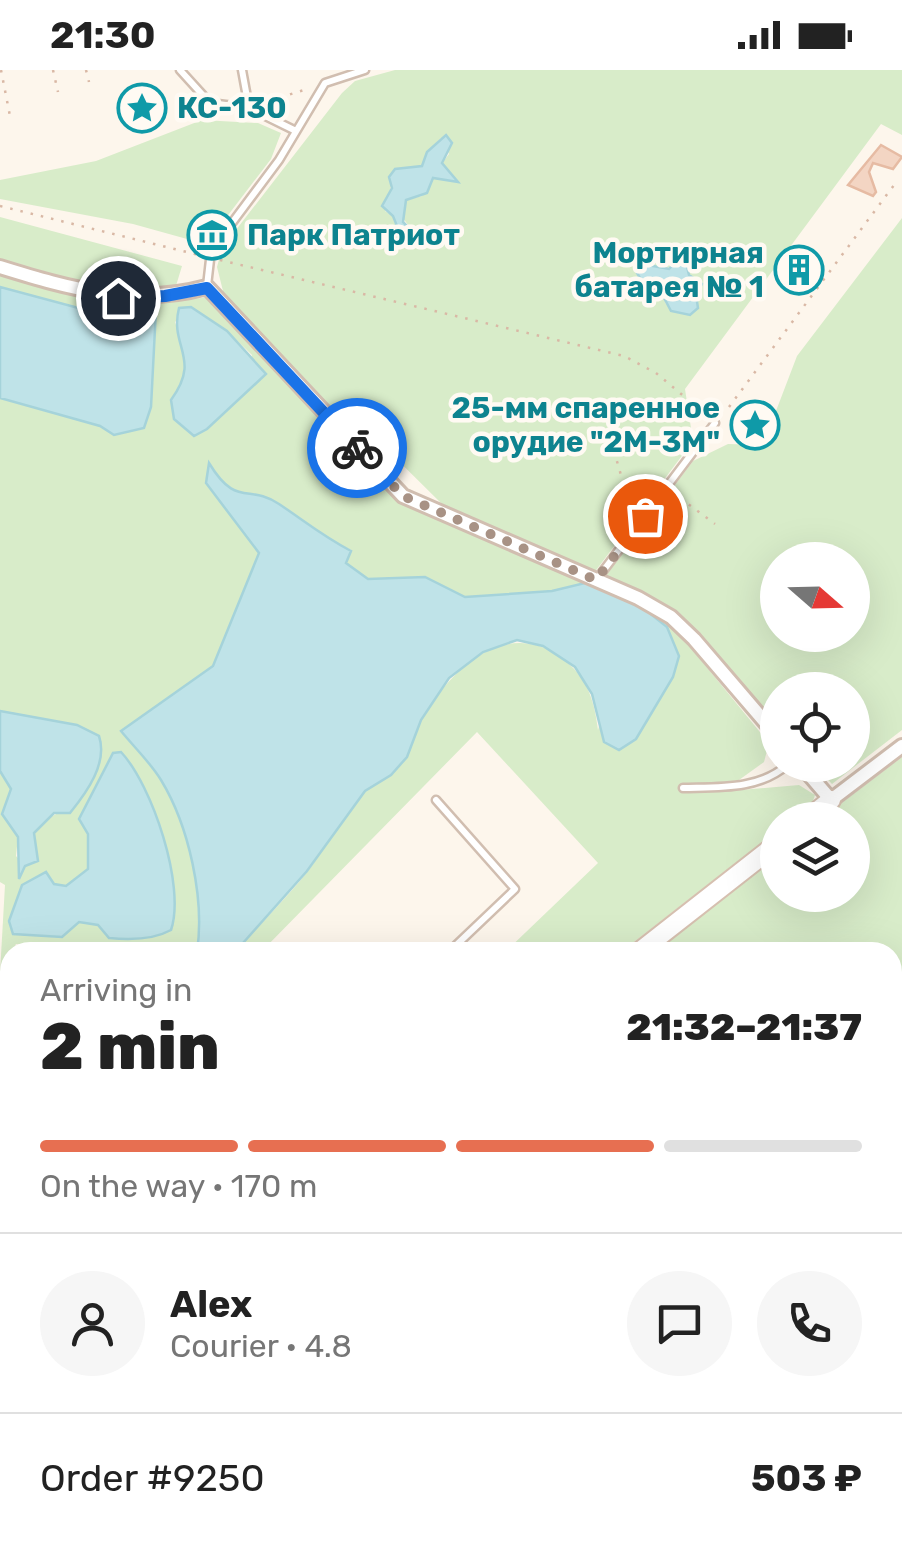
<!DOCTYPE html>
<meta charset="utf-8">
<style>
body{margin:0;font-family:Rubik,sans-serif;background:#f6f6f6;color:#222;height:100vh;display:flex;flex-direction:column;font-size:38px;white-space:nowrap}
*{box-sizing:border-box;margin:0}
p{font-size:32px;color:#767676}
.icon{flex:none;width:55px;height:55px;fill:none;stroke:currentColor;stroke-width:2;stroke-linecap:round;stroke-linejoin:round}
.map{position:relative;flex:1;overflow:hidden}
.panel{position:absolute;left:0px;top:872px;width:902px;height:622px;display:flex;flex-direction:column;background:#fff;border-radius:30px 30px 0 0;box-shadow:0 10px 40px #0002}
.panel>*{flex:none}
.needle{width:65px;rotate:110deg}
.controls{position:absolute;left:760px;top:472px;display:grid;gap:20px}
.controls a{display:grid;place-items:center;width:110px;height:110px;border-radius:50%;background:#fff;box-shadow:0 10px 40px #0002;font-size:50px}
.pin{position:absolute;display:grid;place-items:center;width:85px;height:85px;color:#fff;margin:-42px;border:5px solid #fff;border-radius:50%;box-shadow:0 2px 10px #0007}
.courier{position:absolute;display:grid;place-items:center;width:100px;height:100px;margin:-50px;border:8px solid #1a73e8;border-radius:50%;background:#fff;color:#222;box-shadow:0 2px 12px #0007}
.head em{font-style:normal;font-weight:800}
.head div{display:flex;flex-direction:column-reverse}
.head{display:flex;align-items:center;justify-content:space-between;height:170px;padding:0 40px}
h1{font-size:65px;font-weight:800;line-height:75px}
.bar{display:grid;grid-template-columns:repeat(4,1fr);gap:15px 10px;align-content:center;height:120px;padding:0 40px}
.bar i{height:12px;border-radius:8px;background:#e0e0e0}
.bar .on{background:#e76f51}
.bar p{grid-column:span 4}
.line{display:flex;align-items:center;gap:25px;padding:0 40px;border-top:2px solid #e0e0e0}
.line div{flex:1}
.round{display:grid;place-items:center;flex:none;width:105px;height:105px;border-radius:52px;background:#f6f6f6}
.status{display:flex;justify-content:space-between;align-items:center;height:70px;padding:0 50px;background:#fff;direction:ltr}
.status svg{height:28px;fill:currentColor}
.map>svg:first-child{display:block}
.green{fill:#d8ecc9;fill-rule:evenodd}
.water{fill:#bfe3e8;stroke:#a5d3da;stroke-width:2.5}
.building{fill:#f3d5c3;stroke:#e6bba3;stroke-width:2.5}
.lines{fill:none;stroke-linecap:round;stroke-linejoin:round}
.lane-casing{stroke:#d1beb0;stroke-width:11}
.street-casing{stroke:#d1beb0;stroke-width:18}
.secondary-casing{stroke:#d6c0b0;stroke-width:22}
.path{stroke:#d9b8a5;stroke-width:2.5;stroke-dasharray:2.5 8;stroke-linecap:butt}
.lane{stroke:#fff;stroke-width:6}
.street{stroke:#fff;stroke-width:12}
.secondary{stroke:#fff;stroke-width:18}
.done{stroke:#a89285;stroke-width:10;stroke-dasharray:0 18}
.route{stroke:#1a73e8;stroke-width:12}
.labels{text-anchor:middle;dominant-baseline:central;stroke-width:9;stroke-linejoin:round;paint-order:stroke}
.culture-label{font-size:30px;font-weight:bold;fill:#0d838f;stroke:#fffaf3;text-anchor:start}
</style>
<div class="status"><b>21:30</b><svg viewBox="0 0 49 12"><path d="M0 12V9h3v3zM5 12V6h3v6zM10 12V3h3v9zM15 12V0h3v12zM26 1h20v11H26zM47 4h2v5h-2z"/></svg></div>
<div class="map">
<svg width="902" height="1494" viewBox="0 0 902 1494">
<rect width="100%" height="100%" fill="#fdf6ec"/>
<path class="green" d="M 395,0 L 902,0 L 902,65 L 881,54 L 685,319 L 693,371 L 594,503 L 445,437 L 347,340 L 334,349 L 401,429 L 589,512 L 552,521 L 465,527 L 425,507 L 368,509 L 346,493 L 351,480 L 309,459 L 275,431 L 242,426 L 223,416 L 209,395 L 206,413 L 259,483 L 213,596 L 122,661 C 134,677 150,693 161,710 C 189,756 205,828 197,882 L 166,878 L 60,882 L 60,878 L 16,874 L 0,903 L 5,815 L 0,812 L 0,701 L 11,719 L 2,744 L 18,767 L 16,786 L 25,796 L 38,791 L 34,763 L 43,751 L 79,732 L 99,695 L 78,655 L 0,641 L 0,328 L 100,356 L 114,365 L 144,358 C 152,333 149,312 151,287 C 153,270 157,257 156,239 L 97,243 L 0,217 L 0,147 L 182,196 L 175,219 C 190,234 206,228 223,221 L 217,197 L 222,178 L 342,23 L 355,11 ZM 441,68 L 449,84 L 442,93 L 449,111 L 433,108 L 422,126 L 406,130 L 402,147 L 415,164 L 410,173 L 399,167 L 393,146 L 385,141 L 395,99 L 422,96 L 427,82 ZM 687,193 L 689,205 L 700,219 L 690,245 L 666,234 L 662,224 L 647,216 L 663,199 ZM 190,237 L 227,261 L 252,285 L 239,324 L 207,359 L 171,331 C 192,302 186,284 175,252 ZM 121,682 C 151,716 186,815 171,859 C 153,870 129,870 109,868 L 98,855 L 79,852 L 62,867 L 13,864 L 9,851 L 22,815 L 45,803 L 55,814 L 66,816 L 88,799 L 88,764 L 79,749 L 113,684 Z
M 202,50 L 258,53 L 281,63 L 271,89 L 219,157 L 205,167 L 187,169 L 133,154 L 0,129 L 0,110 L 96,91 Z
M 902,148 L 902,660 L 832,714 L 814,695 L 852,695 L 852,620 L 778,620 L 777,659 L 695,564 L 604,508 L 693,391 L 728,374 L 763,375 L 797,286 ZM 778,490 L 852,490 L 852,565 L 778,565 Z
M 631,531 L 668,550 L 769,673 L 764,692 L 739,710 L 740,720 L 799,715 L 815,725 C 811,741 793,750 778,750 L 777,761 L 621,882 L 505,882 L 598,793 L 477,662 L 261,882 L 235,882 C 260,854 288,827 311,797 C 328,773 344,744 364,722 C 373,714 386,710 395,701 C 410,685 412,666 423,648 C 449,602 501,550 556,584 C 585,603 594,626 598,660 Z
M 902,687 L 902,1065 L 893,1062 L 892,882 L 648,882 L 777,782 L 778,825 L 852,825 L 852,750 L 819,750 Z
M 10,1111 L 10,1273 L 0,1282 L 0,1116 Z
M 10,1318 L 10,1485 L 463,1485 L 469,1494 L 0,1494 L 0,1328 Z
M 468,1485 L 659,1485 L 657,1494 L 474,1494 Z"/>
<path class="water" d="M 446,65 L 452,73 L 442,93 L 458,112 L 433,108 L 427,123 L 406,130 L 403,152 L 415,164 L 405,176 L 393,146 L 382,136 L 392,118 L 389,107 L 395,99 L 422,96 L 427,82 Z
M 680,187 L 685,188 L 689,205 L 702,214 L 696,225 L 698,238 L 690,245 L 671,241 L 662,224 L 643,213 L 637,203 L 642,194 L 669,199 Z
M 0,217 L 97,243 L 156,239 L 151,337 L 144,358 L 114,365 L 100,356 L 0,328 Z
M 191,237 L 227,261 L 266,304 L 207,359 L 194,366 L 174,349 L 171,330 C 202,288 169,277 179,238 Z
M 209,393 C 237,439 248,413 279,434 C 306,452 321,465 351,481 L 346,493 L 368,509 L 425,507 L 465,527 L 552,521 L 589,512 L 647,541 L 667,557 L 679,586 L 673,607 L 636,669 L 619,680 L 604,672 L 592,624 L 575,597 L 543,576 L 517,570 L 483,582 L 449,608 L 421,650 L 407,687 L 391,705 L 365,721 L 307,801 L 235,882 L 197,882 C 205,829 189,756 161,710 C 150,692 134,677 121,661 L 213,596 L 259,483 L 206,413 Z
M 0,641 L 77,655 L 99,666 C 108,693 87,722 70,743 L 54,743 L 34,763 L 38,791 L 25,796 L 19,809 L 18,767 L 2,744 L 11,719 L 0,701 Z
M 121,682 C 152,715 186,816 171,860 C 153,870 129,870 109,868 L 98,855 L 79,852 L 62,867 L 13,864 L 9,851 L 22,815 L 46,802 L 54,814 L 66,816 L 88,799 L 88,764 L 79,749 L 113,683 Z"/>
<path class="building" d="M 881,75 L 902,87 L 893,99 L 873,93 L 869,102 L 876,122 L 873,126 L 848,115 Z"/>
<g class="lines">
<g class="lane-casing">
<path id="lane" d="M 180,0 L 210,33 L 249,38 L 296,61
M 242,0 L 249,38
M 207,216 L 211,181 L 279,90 L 325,13 L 365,0
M 597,509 L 715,353
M 683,718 C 718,717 759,720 787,695
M 436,730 L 515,819 L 449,882"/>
</g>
<g class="street-casing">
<path id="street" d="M 0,197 C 71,219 133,237 207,217 L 403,426 L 638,528 L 671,547 L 694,569 L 778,667
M 801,695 L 831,730 L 902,676"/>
</g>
<g class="secondary-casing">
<path id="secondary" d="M 806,750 L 831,730
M 639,882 L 778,773
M 0,1304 L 10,1295"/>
</g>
<path class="path" d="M 1,0 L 10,46
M 53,0 L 58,22
M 86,0 L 89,12
M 260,34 L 310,18
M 0,136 L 203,186
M 220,190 L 624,286 L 656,303 L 710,348
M 729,337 L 897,111
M 614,381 L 625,419 L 639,438
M 672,422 L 715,454
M 892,1250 L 902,1256
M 3,1494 L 10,1482"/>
<use href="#lane" class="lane"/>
<use href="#street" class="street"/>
<use href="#secondary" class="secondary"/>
</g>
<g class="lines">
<path class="done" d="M 357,378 L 403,426 L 596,510 L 645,446"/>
<path class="route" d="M 118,228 L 165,226 L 207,218 L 357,378"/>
</g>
<defs>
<g id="sight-ring" transform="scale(2.5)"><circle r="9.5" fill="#fffaf3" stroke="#0f9aa8" stroke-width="1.5"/><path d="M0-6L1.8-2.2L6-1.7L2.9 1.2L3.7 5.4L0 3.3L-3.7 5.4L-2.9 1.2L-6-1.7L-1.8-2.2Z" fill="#0f9aa8"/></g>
<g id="museum-ring" transform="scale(2.5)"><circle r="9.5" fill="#fffaf3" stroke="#0f9aa8" stroke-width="1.5"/><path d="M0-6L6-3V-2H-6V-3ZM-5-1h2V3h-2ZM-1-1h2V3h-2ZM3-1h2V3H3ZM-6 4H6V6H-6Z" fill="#0f9aa8"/></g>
<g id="building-ring" transform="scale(2.5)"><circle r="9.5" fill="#fffaf3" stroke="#0f9aa8" stroke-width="1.5"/><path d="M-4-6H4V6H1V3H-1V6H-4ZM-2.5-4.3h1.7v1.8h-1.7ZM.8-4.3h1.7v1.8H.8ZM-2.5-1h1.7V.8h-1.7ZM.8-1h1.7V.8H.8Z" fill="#0f9aa8"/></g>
</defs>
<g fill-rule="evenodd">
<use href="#sight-ring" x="142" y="38"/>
<use href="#museum-ring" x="212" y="165"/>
<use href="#building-ring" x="799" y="200"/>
<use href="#sight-ring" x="755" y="355"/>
</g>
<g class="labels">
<g class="culture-label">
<text x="177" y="38">КС-130</text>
<text x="247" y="165">Парк Патриот</text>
<text x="764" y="183" text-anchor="end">Мортирная<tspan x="764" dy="34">батарея № 1</tspan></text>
<text x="720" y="338" text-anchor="end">25-мм спаренное<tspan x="720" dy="34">орудие "2М-3М"</tspan></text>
</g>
</g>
</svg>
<div class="controls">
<a><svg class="needle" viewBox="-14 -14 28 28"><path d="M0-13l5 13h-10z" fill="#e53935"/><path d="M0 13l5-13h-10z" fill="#767676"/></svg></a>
<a><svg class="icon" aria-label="locate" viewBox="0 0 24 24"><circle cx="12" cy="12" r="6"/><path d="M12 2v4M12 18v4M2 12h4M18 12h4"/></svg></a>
<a><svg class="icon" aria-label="layers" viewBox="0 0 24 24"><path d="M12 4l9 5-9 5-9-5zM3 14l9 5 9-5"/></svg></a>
</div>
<div class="pin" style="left:645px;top:446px;background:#ea580c"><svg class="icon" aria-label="bag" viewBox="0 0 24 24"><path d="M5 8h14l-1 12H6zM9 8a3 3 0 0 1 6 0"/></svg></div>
<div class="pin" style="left:118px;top:228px;background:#1f2937"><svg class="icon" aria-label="home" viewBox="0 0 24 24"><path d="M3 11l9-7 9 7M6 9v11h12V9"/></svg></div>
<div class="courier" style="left:357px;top:378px"><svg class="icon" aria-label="bike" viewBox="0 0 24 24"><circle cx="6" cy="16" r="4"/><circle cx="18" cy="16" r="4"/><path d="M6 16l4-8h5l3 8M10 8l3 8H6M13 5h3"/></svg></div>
<section class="panel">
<div class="head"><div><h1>2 min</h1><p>Arriving in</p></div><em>21:32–21:37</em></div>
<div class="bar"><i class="on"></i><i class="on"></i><i class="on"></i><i></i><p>On the way · 170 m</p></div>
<div class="line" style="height:180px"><a class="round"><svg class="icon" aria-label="person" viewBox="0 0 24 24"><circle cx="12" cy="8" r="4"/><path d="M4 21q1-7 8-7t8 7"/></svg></a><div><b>Alex</b><p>Courier · 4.8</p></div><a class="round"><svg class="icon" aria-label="chat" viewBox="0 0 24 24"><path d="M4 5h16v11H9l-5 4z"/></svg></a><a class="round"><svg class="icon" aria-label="phone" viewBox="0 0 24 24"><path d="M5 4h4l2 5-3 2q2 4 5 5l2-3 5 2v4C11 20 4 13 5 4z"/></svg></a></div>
<div class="line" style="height:130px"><div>Order #9250</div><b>503 ₽</b></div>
</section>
</div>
